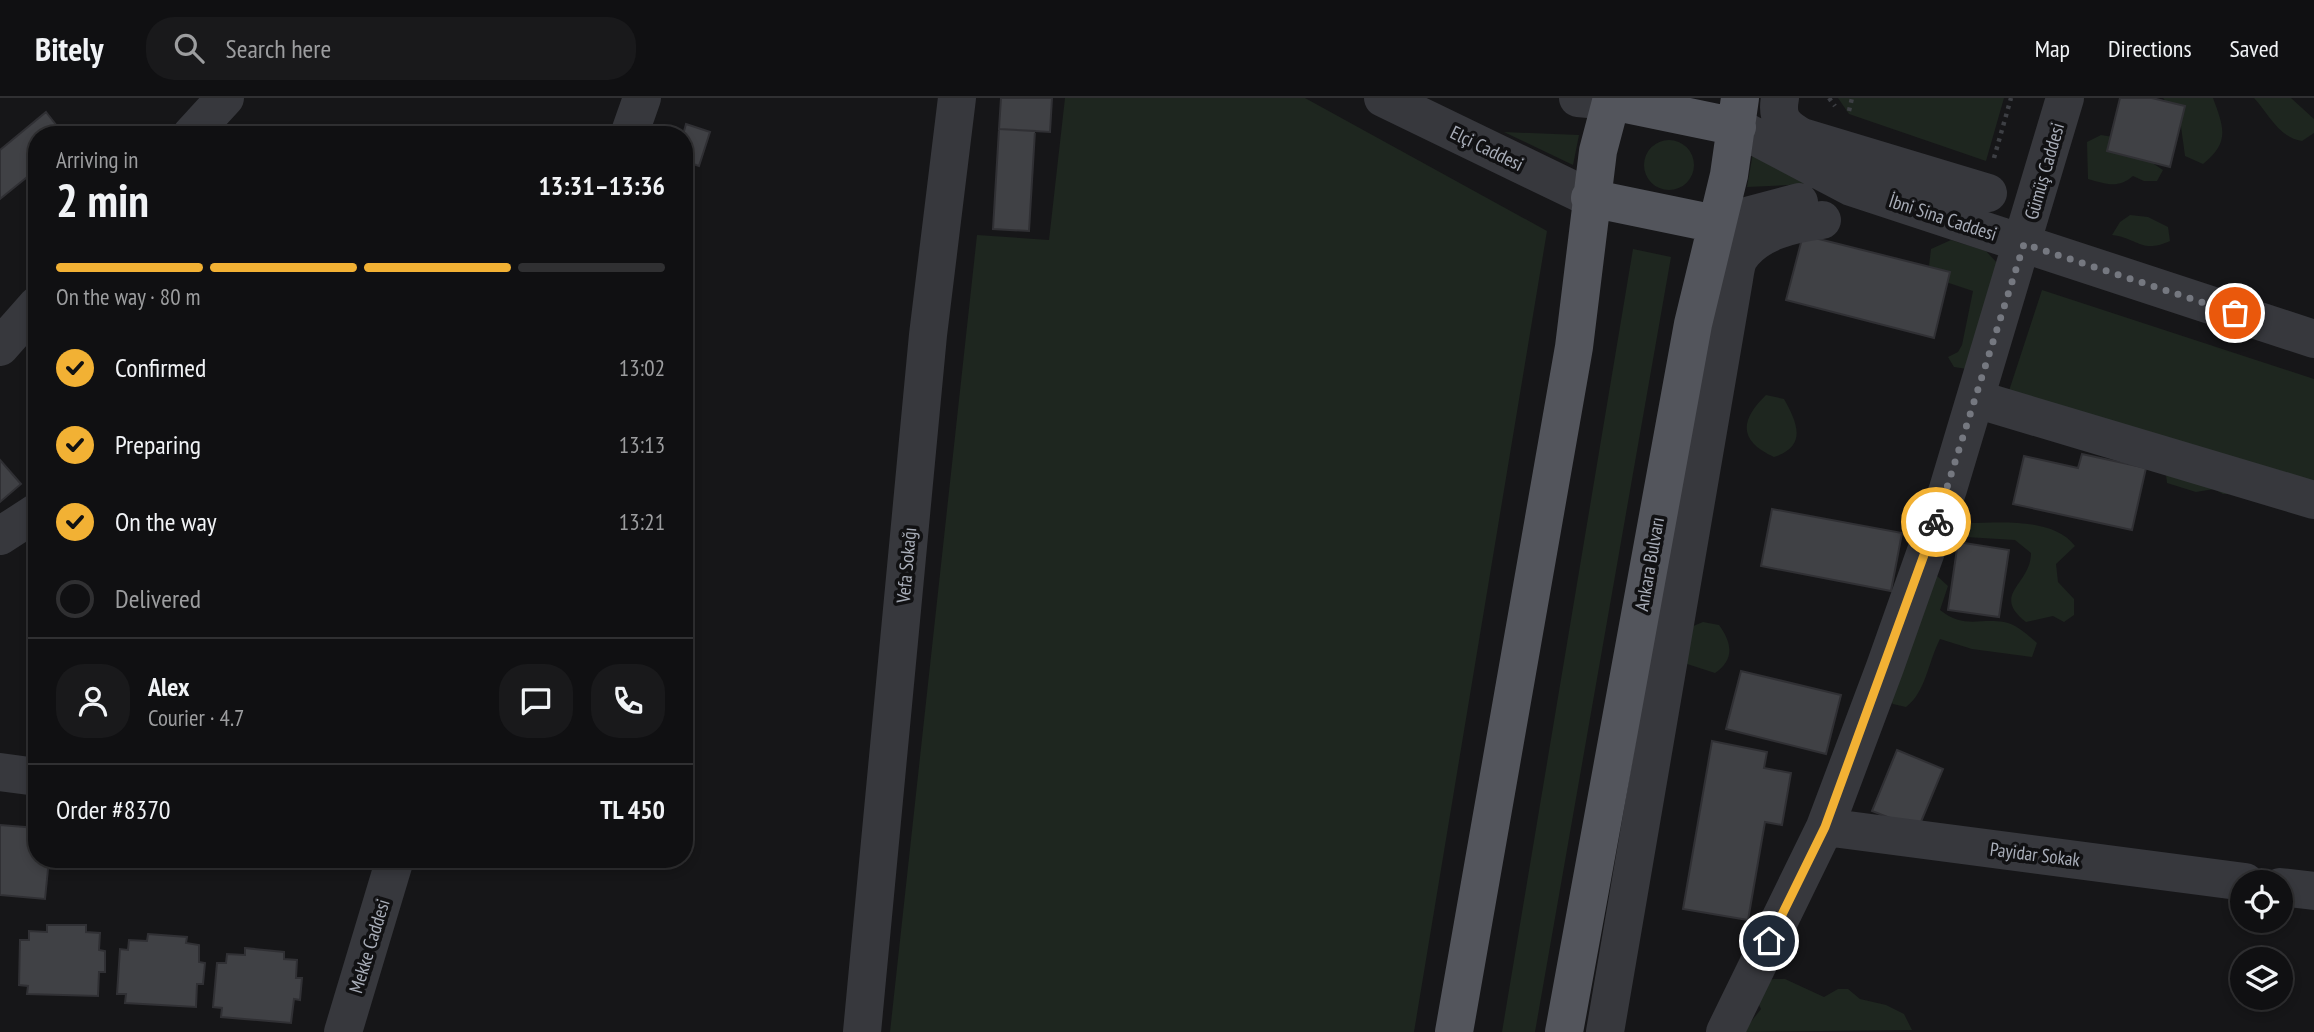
<!DOCTYPE html>
<meta charset="utf-8">
<style>
body{margin:0;font-family:"PT Sans Narrow",sans-serif;background:#19191b;color:#f1f3f6;height:100vh;display:flex;flex-direction:column;font-size:26px;white-space:nowrap}
*{box-sizing:border-box;margin:0}
p{font-size:23px;color:#9c9d9f}
.icon{flex:none;width:38px;height:38px;fill:none;stroke:currentColor;stroke-width:2;stroke-linecap:round;stroke-linejoin:round}
.map{position:relative;flex:1;overflow:hidden}
.side{position:absolute;left:28px;top:28px;width:665px;height:742px;display:flex;flex-direction:column;background:#101012;border-radius:28px;box-shadow:0 4px 10px #0003,0 0 0 2px #303032}
.side>*{flex:none}
.tools{position:absolute;left:2230px;top:772px;display:grid;gap:14px}
.tools a{display:grid;place-items:center;width:63px;height:63px;border-radius:50%;background:#101012;box-shadow:0 4px 10px #0003,0 0 0 2px #303032;font-size:35px}
.pin{position:absolute;display:grid;place-items:center;width:60px;height:60px;color:#fff;margin:-30px;border:4px solid #fff;border-radius:50%;box-shadow:0 2px 7px #0007}
.courier{position:absolute;display:grid;place-items:center;width:70px;height:70px;margin:-35px;border:5px solid #f2b134;border-radius:50%;background:#fff;color:#222;box-shadow:0 2px 9px #0007}
.head em{font-style:normal;font-weight:700}
.head div{display:flex;flex-direction:column-reverse}
.head{display:flex;align-items:center;justify-content:space-between;height:119px;padding:0 28px}
h1{font-size:46px;font-weight:700;line-height:52px}
.bar{display:grid;grid-template-columns:repeat(4,1fr);gap:10px 7px;align-content:center;height:84px;padding:0 28px}
.bar i{height:9px;border-radius:5px;background:#303032}
.bar .active{background:#f2b134}
.bar p{grid-column:span 4}
.line{display:flex;align-items:center;gap:18px;padding:0 28px;border-top:2px solid #303032}
.line div{flex:1}
.round{display:grid;place-items:center;flex:none;width:74px;height:74px;border-radius:28px;background:#19191b}
ol{padding:0 28px;list-style:none}
li{display:flex;align-items:center;gap:21px;height:77px}
li p{margin-inline-start:auto}
li .icon{padding:7px;border-radius:50%;background:#f2b134;color:#111;stroke-width:4}
li:last-child{color:#9c9d9f}
li i{width:38px;height:38px;border:4px solid #303032;border-radius:50%}
header{display:flex;align-items:center;gap:42px;box-sizing:border-box;height:98px;padding:0 35px;background:#101012;border-bottom:2px solid #303032}
header strong{font-size:33px}
nav{display:flex;gap:38px;margin-inline-start:auto;font-size:24px}
.search{width:490px;height:63px;background:#19191b;display:flex;align-items:center;gap:18px;box-sizing:border-box;padding:0 24px;border-radius:28px;color:#9c9d9f;font-size:26px}
.map>svg:first-child{display:block}
.green{fill:#1e261f}
.building{fill:#404145;stroke:#303034;stroke-width:2}
.lines{fill:none;stroke-linecap:round;stroke-linejoin:round}
.path{stroke:#3d3f44;stroke-width:4.5;stroke-dasharray:3.5 5;stroke-linecap:butt}
.minor{stroke:#37383d;stroke-width:38}
.major{stroke:#53555c;stroke-width:38}
.done{stroke:#757880;stroke-width:7;stroke-dasharray:0 12.6}
.route{stroke:#f2b134;stroke-width:9}
.labels{text-anchor:middle;dominant-baseline:central;stroke-width:7;stroke-linejoin:round;paint-order:stroke}
.street-label{font-size:19px;fill:#a8adb8;stroke:#111113}
</style>
<header>
<strong>Bitely</strong>
<div class="search"><svg class="icon" aria-label="search" viewBox="0 0 24 24"><circle cx="10" cy="10" r="6"/><path d="M15 15l6 6"/></svg>Search here</div>
<nav><a>Map</a><a>Directions</a><a>Saved</a></nav>
</header>
<div class="map">
<svg width="2314" height="934" viewBox="0 0 2314 934">
<rect width="100%" height="100%" fill="#161618"/>
<path class="green" d="M 1065,0 L 1305,0 L 1547,133 L 1414,934 L 890,934 L 977,137 L 1049,142 Z
M 1838,0 L 2004,0 L 1986,63 L 1849,16 Z
M 2163,0 L 2213,0 C 2224,30 2230,44 2203,66 L 2185,58 L 2180,21 Z
M 2254,0 L 2291,0 L 2314,21 L 2314,35 L 2302,43 C 2279,40 2268,15 2254,0 Z
M 1504,34 L 1579,37 L 1573,67 Z
M 2101,37 L 2113,39 L 2163,72 L 2157,83 L 2144,83 L 2133,78 C 2118,91 2106,86 2088,81 L 2087,44 Z
M1644 67a25 25 0 1 1 50 0a25 25 0 1 1-50 0Z
M 1753,55 L 1810,86 L 1747,89 Z
M 2130,117 L 2148,119 L 2168,129 L 2170,143 C 2141,156 2138,140 2112,137 L 2120,124 Z
M 1951,142 L 1986,153 L 1998,166 L 1967,271 L 1954,269 L 1948,259 L 1958,254 L 1962,247 L 1973,193 L 1940,182 L 1929,168 L 1931,151 Z
M 1633,151 L 1671,159 L 1535,934 L 1502,934 Z
M 2042,192 L 2314,281 L 2314,396 L 2223,396 L 2214,391 L 2196,394 L 2167,385 L 2166,376 L 2005,305 Z
M 1766,297 L 1784,301 C 1798,326 1807,348 1774,359 C 1738,343 1740,322 1766,297 Z
M 1968,425 C 2001,425 2053,419 2075,448 L 2056,466 L 2058,484 L 2074,501 L 2074,517 L 2064,524 L 2053,518 L 2026,524 C 1990,496 2031,487 2031,455 L 2015,442 L 1966,439 L 1960,432 Z
M 1935,476 L 1948,488 L 1940,512 C 1964,531 1978,520 2004,524 C 2016,526 2028,537 2037,545 L 2032,559 L 1972,551 L 1940,541 C 1928,564 1926,594 1906,609 L 1893,606 L 1887,599 Z
M 1703,524 L 1719,527 C 1732,545 1735,561 1715,575 L 1681,564 L 1691,529 Z
M 1774,881 L 1785,881 L 1824,899 L 1838,891 L 1848,891 L 1860,901 L 1886,907 L 1904,916 L 1912,932 L 1743,934 L 1761,911 L 1755,899 L 1759,884 Z"/>
<path class="building" d="M 1001,0 L 1052,0 L 1050,34 L 999,31 Z
M 2120,0 L 2152,0 L 2185,8 L 2170,69 L 2107,53 Z
M 46,14 L 64,37 L 37,37 L 37,71 L 0,101 L 0,52 Z
M 686,26 L 710,34 L 699,68 L 684,63 L 683,37 Z
M 999,31 L 1035,33 L 1029,133 L 993,131 Z
M 1803,137 L 1950,174 L 1934,240 L 1786,202 Z
M 2082,356 L 2146,370 L 2132,432 L 2013,406 L 2024,358 L 2078,370 Z
M 0,362 L 21,386 L 0,404 Z
M 1772,411 L 1902,435 L 1891,493 L 1761,468 Z
M 1958,444 L 2009,452 L 1999,519 L 1948,512 Z
M 1741,573 L 1841,597 L 1826,656 L 1726,631 Z
M 1712,643 L 1767,654 L 1764,670 L 1791,675 L 1782,727 L 1765,724 L 1748,822 L 1683,811 Z
M 1897,652 L 1943,671 L 1918,731 L 1872,713 Z
M 0,727 L 37,730 L 37,761 L 49,761 L 45,801 L 0,797 Z
M 47,827 L 86,827 L 86,834 L 100,835 L 99,852 L 105,853 L 105,874 L 99,874 L 98,898 L 27,896 L 28,888 L 19,887 L 20,842 L 29,842 L 29,833 L 47,834 Z
M 148,836 L 187,839 L 186,845 L 199,847 L 199,864 L 205,865 L 203,886 L 197,886 L 196,909 L 125,905 L 126,896 L 117,896 L 120,851 L 128,852 L 129,842 L 147,843 Z
M 245,850 L 284,854 L 284,861 L 297,862 L 296,880 L 302,880 L 300,902 L 294,901 L 291,925 L 221,919 L 222,910 L 213,909 L 217,865 L 226,865 L 227,856 L 245,857 Z"/>
<g class="lines">
<path class="path" d="M 1829,0 L 1835,8
M 1849,13 L 1852,0
M 1994,60 L 2011,0"/>
<path class="minor" d="M 1383,0 L 1590,100
M 1578,0 L 1611,3
M 1780,0 C 1776,21 1784,29 1802,39 L 1988,95
M 1737,29 L 1851,89 L 2314,241
M 191,37 L 225,0
M 629,37 L 642,0
M 1716,126 L 1799,104
M 0,249 L 37,207
M 1976,301 L 2314,402
M 0,438 L 37,414
M 0,674 L 37,679
M 1825,729 L 2245,784
M 2280,789 L 2314,793
M 343,934 L 395,761
M 862,934 L 928,237 L 957,0
M 1605,934 L 1734,181 C 1735,175 1736,165 1740,159 C 1758,133 1793,126 1822,122
M 1725,934 L 1825,729 L 1885,569 L 1948,391 L 2065,0"/>
<path class="major" d="M 1611,3 L 1737,29
M 1590,100 L 1716,126
M 1454,934 L 1574,249 L 1598,53 L 1612,0
M 1564,934 L 1693,226 L 1729,77 L 1740,0"/>
</g>
<g class="lines">
<path class="done" d="M 1936,424 L 2024,146 L 2235,215"/>
<path class="route" d="M 1769,843 L 1825,729 L 1936,424"/>
</g>
<g class="labels">
<g class="street-label">
<text transform="translate(1487 50) rotate(26)">Elçi Caddesi</text>
<text transform="translate(2044 73) rotate(-74)">Gümüş Caddesi</text>
<text transform="translate(1943 119) rotate(18)">İbni Sina Caddesi</text>
<text transform="translate(1649 466) rotate(-80)">Ankara Bulvarı</text>
<text transform="translate(906 467) rotate(-85)">Vefa Sokağı</text>
<text transform="translate(2035 756) rotate(7)">Payidar Sokak</text>
<text transform="translate(369 848) rotate(-73)">Mekke Caddesi</text>
</g>
</g>
</svg>
<div class="tools">
<a><svg class="icon" aria-label="locate" viewBox="0 0 24 24"><circle cx="12" cy="12" r="6"/><path d="M12 2v4M12 18v4M2 12h4M18 12h4"/></svg></a>
<a><svg class="icon" aria-label="layers" viewBox="0 0 24 24"><path d="M12 4l9 5-9 5-9-5zM3 14l9 5 9-5"/></svg></a>
</div>
<div class="pin" style="left:2235px;top:215px;background:#ea580c"><svg class="icon" aria-label="bag" viewBox="0 0 24 24"><path d="M5 8h14l-1 12H6zM9 8a3 3 0 0 1 6 0"/></svg></div>
<div class="pin" style="left:1769px;top:843px;background:#1f2937"><svg class="icon" aria-label="home" viewBox="0 0 24 24"><path d="M3 11l9-7 9 7M6 9v11h12V9"/></svg></div>
<div class="courier" style="left:1936px;top:424px"><svg class="icon" aria-label="bike" viewBox="0 0 24 24"><circle cx="6" cy="16" r="4"/><circle cx="18" cy="16" r="4"/><path d="M6 16l4-8h5l3 8M10 8l3 8H6M13 5h3"/></svg></div>
<section class="side">
<div class="head"><div><h1>2 min</h1><p>Arriving in</p></div><em>13:31–13:36</em></div>
<div class="bar"><i class="active"></i><i class="active"></i><i class="active"></i><i></i><p>On the way · 80 m</p></div>
<ol>
<li><svg class="icon" aria-label="check" viewBox="0 0 24 24"><path d="M5 12l5 5 9-10"/></svg>Confirmed<p>13:02</p></li>
<li><svg class="icon" aria-label="check" viewBox="0 0 24 24"><path d="M5 12l5 5 9-10"/></svg>Preparing<p>13:13</p></li>
<li><svg class="icon" aria-label="check" viewBox="0 0 24 24"><path d="M5 12l5 5 9-10"/></svg>On the way<p>13:21</p></li>
<li><i></i>Delivered</li>
</ol>
<div class="line" style="height:126px"><a class="round"><svg class="icon" aria-label="person" viewBox="0 0 24 24"><circle cx="12" cy="8" r="4"/><path d="M4 21q1-7 8-7t8 7"/></svg></a><div><b>Alex</b><p>Courier · 4.7</p></div><a class="round"><svg class="icon" aria-label="chat" viewBox="0 0 24 24"><path d="M4 5h16v11H9l-5 4z"/></svg></a><a class="round"><svg class="icon" aria-label="phone" viewBox="0 0 24 24"><path d="M5 4h4l2 5-3 2q2 4 5 5l2-3 5 2v4C11 20 4 13 5 4z"/></svg></a></div>
<div class="line" style="height:91px"><div>Order #8370</div><b>TL 450</b></div>
</section>
</div>
